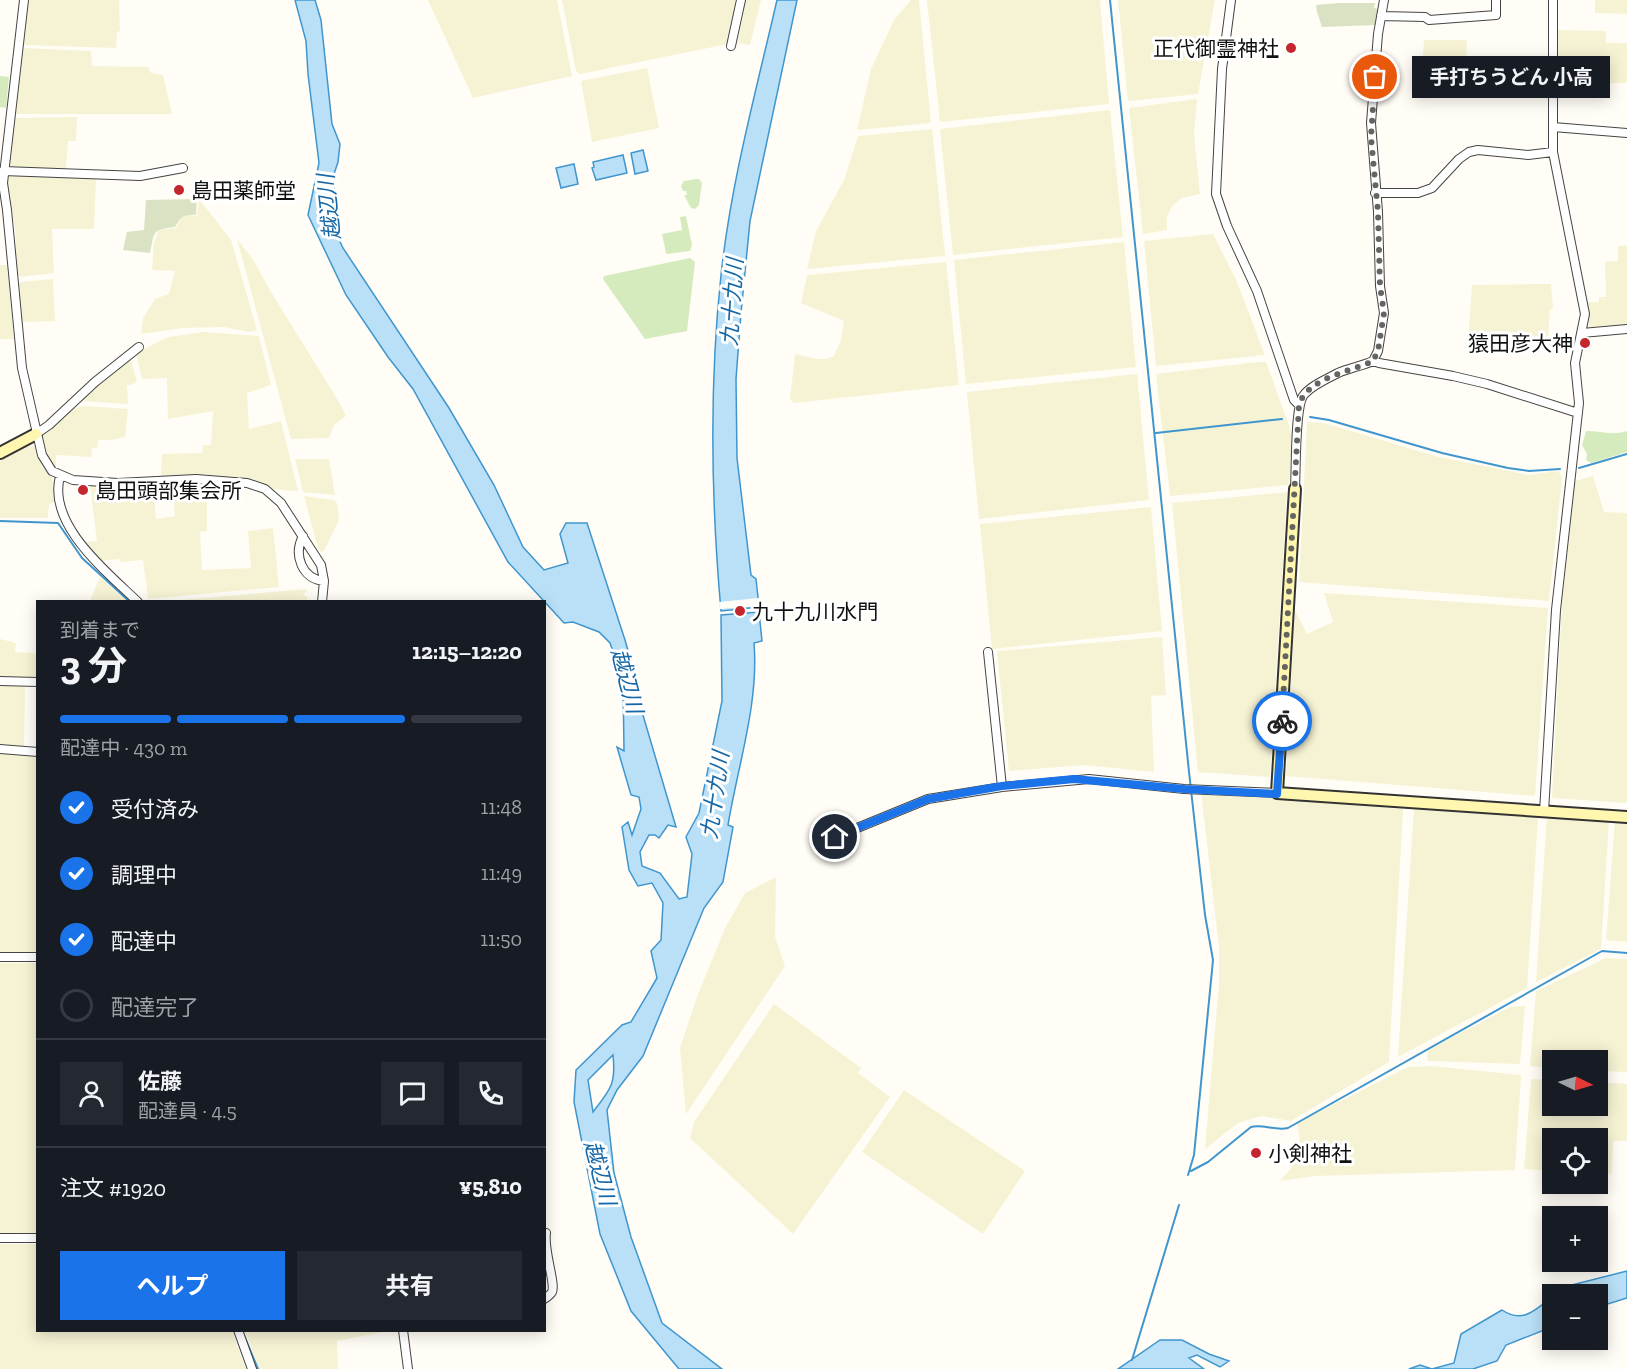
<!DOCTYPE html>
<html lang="ja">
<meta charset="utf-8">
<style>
body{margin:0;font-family:"Zilla Slab","Noto Sans JP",serif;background:#242831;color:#f1f3f6;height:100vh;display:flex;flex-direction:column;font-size:22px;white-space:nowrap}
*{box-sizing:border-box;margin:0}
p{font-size:20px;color:#9ea1a6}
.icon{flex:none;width:33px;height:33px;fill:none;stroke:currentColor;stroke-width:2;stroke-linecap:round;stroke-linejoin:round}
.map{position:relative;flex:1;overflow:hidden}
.drawer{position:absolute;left:36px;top:600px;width:510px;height:732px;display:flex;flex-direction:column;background:#171b24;border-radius:0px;box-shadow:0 3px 15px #0003}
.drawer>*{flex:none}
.needle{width:39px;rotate:95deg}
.buttons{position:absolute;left:1542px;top:1050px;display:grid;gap:12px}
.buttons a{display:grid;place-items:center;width:66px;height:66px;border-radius:0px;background:#171b24;box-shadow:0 3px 15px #0003;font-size:30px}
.pin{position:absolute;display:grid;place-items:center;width:51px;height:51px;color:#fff;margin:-26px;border:3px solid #fff;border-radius:50%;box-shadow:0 2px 6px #0007}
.courier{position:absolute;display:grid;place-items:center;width:60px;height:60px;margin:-30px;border:4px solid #1a73e8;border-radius:50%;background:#fff;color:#222;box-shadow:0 2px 8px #0007}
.bubble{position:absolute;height:42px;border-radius:0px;background:#171b24;box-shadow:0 3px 15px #0003;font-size:20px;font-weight:700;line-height:42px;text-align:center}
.headline em{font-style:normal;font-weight:700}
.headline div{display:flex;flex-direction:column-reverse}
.headline{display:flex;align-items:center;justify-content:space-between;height:102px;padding:0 24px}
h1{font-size:39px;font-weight:700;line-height:45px}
.bar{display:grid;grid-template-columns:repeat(4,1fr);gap:9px 6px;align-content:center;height:72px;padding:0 24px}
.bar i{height:8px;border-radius:4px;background:#363941}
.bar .current{background:#1a73e8}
.bar p{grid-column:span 4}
.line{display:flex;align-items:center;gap:15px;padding:0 24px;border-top:2px solid #363941}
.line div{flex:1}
.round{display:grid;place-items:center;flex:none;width:63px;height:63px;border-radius:0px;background:#242831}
ol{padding:0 24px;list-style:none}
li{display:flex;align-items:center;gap:18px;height:66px}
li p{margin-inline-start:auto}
li .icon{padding:6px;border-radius:50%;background:#1a73e8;color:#fff;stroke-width:4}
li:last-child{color:#9ea1a6}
li i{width:33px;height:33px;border:3px solid #363941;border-radius:50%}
.action{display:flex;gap:12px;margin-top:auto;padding:12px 24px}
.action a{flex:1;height:69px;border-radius:0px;background:#1a73e8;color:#fff;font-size:24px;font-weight:700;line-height:69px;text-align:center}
.action a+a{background:#242831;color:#f1f3f6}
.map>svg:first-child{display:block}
.farmland{fill:#f6f3d4}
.green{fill:#d5ebbd}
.cemetery{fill:#d9e3c4}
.water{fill:#b9e0f7;stroke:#3f96cf;stroke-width:1.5;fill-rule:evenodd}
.pier{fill:#fffdf5}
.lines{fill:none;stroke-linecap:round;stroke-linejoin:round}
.stream{stroke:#3f96cf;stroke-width:2}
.street-casing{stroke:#444;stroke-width:10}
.secondary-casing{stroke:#333;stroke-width:14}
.street{stroke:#fff;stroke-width:8}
.secondary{stroke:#fff6b0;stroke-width:10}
.done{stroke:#646461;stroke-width:6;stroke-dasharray:0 10.8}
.route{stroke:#1a73e8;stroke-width:8}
.poi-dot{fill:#c4262e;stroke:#fff;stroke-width:2}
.labels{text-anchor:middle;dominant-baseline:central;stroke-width:6;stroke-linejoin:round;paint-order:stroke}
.poi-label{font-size:21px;fill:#111;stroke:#fff;text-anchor:start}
.water-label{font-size:22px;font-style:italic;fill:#1768a6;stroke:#fff}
</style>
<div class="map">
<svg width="1627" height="1369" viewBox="0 0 1627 1369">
<rect width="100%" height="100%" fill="#fffdf5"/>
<path class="farmland" d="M 29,0 L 119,0 L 120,31 L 117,32 L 116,48 L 23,45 Z
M 428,0 L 557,0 L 572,76 L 473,98 Z
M 562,0 L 736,0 L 728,44 L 580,74 L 576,71 Z
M 746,0 L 761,0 L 750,45 L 738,43 Z
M 911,0 L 919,0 L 931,123 L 857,130 L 871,69 L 894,20 Z
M 927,0 L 1100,0 L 1109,104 L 940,122 Z
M 1118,0 L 1215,0 L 1198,94 L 1128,101 Z
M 1595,0 L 1627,0 L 1627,14 L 1595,13 Z
M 1558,30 L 1606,31 L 1606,43 L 1627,43 L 1627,83 L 1558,84 Z
M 1424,40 L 1467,40 L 1466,67 L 1456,68 L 1422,67 Z
M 23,48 L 91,51 L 92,66 L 148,67 L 151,73 L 163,75 L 172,114 L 15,114 Z
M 647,68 L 659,128 L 592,142 L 581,81 Z
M 1197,99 L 1194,134 L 1200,194 L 1182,198 L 1172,206 L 1167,217 L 1167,230 L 1143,234 L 1129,108 Z
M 1110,110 L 1123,237 L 953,255 L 940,129 Z
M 77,117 L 76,141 L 68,141 L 66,169 L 11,167 L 9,164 L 15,118 Z
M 932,129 L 945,256 L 807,269 L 816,231 L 844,180 L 858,136 Z
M 7,175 L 96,177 L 94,229 L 52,229 L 54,273 L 21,277 L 17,274 L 15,228 Z
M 199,199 L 231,240 L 257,330 L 248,332 L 224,327 L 183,328 L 141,334 L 143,318 L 155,299 L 169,294 L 175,271 L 152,270 L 154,242 L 159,230 L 176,228 L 181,219 L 187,215 L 197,216 Z
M 1213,234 L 1237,282 L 1265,355 L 1156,366 L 1144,241 Z
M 237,239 L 252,258 L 271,292 L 339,402 L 346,416 L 334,425 L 329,438 L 291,439 Z
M 1124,242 L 1136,367 L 966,384 L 954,260 Z
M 1618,246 L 1627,246 L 1627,326 L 1592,330 L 1589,325 L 1588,302 L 1599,302 L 1599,297 L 1606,297 L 1605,262 L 1618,261 Z
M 946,262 L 959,385 L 794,403 L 790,399 L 795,354 L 817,359 L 827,359 L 834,356 L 841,340 L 844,321 L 801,303 L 807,275 Z
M 0,265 L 7,265 L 14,339 L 0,339 Z
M 53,279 L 55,321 L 25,322 L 22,321 L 19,284 L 21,282 Z
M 1551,284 L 1553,308 L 1550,310 L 1548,338 L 1506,341 L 1469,330 L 1472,285 Z
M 204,332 L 259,336 L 271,385 L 247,393 L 249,429 L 281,421 L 298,491 L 273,489 L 257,482 L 236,477 L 186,475 L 161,477 L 162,454 L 202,453 L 203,445 L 211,445 L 213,411 L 168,419 L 167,378 L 142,379 L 136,353 L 168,337 Z
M 130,357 L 137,382 L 127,386 L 128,404 L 79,401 Z
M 1258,362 L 1266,362 L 1292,434 L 1289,485 L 1170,496 L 1156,374 Z
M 1137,374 L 1149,500 L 979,519 L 967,392 Z
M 84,406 L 128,409 L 125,437 L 112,440 L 98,440 L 97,448 L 92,448 L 91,457 L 56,455 L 56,468 L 47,454 L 41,436 L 72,409 Z
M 1307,422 L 1324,423 L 1439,457 L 1528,475 L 1558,471 L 1562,477 L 1549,601 L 1299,582 Z
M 25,446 L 36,447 L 42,467 L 52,477 L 55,502 L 49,504 L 48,518 L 0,518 L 0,460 Z
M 295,459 L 329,459 L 335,495 L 303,492 Z
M 1593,476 L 1604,512 L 1627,513 L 1627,803 L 1552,798 L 1562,602 L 1575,481 Z
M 207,484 L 207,531 L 200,532 L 202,570 L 251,568 L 248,531 L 273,528 L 279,587 L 148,599 L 143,560 L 120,562 L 120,559 L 100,561 L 86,542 L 97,541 L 90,485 L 153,485 L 156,519 L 175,516 L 172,485 Z
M 1287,492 L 1270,777 L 1198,772 L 1172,503 Z
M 304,496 L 334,500 L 337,503 L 339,520 L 324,551 L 321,552 L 318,549 Z
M 1151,507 L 1162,631 L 992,649 L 980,524 Z
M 100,577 L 127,601 L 90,601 Z
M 307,589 L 303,596 L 307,596 L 307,601 L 168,601 Z
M 1324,593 L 1548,608 L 1535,796 L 1286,776 L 1295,610 L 1307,634 L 1333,622 Z
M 1162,637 L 1166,695 L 1151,696 L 1154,772 L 1084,765 L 1009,771 L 997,651 Z
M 0,639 L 16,643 L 15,652 L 34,653 L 37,657 L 37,678 L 0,677 Z
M 0,685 L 25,686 L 24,746 L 0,744 Z
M 0,753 L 37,756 L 37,954 L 0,954 Z
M 1201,792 L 1403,809 L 1389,1062 L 1291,1121 L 1261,1116 L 1238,1123 L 1205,1149 L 1219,983 L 1219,947 Z
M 1414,806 L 1538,817 L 1527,988 L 1398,1057 Z
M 1547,815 L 1609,820 L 1601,949 L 1536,982 Z
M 1615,820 L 1627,821 L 1627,942 L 1606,940 Z
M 776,877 L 775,937 L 785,966 L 686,1114 L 680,1048 L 698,994 L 726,926 L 745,893 Z
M 1606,958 L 1627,959 L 1627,1072 L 1598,1071 L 1598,1060 L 1552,1060 L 1552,1068 L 1530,1066 L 1536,991 Z
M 0,963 L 37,963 L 37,1234 L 0,1234 Z
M 774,1004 L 861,1068 L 858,1073 L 890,1097 L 793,1234 L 690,1138 L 694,1122 Z
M 1525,1006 L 1520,1064 L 1427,1061 L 1428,1050 L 1510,1007 Z
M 1432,1066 L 1521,1075 L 1515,1170 L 1316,1176 L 1280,1181 L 1302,1155 L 1297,1123 L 1408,1067 Z
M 1531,1079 L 1552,1080 L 1552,1106 L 1598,1106 L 1598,1082 L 1627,1084 L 1627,1141 L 1613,1141 L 1612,1174 L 1598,1173 L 1598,1138 L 1552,1138 L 1552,1171 L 1524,1169 Z
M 904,1090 L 1025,1171 L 983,1234 L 862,1152 Z
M 0,1244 L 37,1244 L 38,1330 L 232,1331 L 246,1369 L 0,1369 Z
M 245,1331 L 245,1330 L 388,1331 L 337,1341 L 338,1369 L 259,1369 Z"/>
<path class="green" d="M 0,76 L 9,77 L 6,108 L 0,107 Z
M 696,179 L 699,179 L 702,183 L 699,205 L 695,209 L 691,208 L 684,195 L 687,195 L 686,191 L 683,191 L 681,186 L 684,181 Z
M 686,216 L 692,245 L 690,251 L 667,254 L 666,253 L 662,234 L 682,230 L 680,217 Z
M 690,258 L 695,262 L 687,331 L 645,339 L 603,279 L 604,276 Z
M 1586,431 C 1601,431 1612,436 1627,431 L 1627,452 L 1591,463 L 1586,460 L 1587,454 L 1582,445 Z"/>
<path class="cemetery" d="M 1339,3 L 1375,3 L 1374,8 L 1378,9 L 1375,25 L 1322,27 L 1317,12 L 1316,5 Z
M 197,199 L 196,215 C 184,214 181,217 175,227 C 151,230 155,231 150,253 L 123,250 L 127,232 L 144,230 L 146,200 Z"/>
<path class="water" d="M 295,0 L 315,0 L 321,20 L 332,124 L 340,144 L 338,162 L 334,174 L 335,231 L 343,248 L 449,408 L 494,485 L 523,547 L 544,570 L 568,563 L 560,534 L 566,523 L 587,523 L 625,640 L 642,699 L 640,705 L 676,827 L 668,825 L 659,838 L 655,835 L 649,835 L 640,852 L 642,866 L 660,873 L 679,899 L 687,897 L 692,854 L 686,837 L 699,813 L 722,701 L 721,615 L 759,612 L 762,641 L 754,643 C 759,703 738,765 728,825 L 733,827 L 723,882 L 704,908 L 643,1056 L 617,1090 L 607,1110 L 614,1173 L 631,1237 L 662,1323 L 722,1369 L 679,1369 L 631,1311 L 600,1234 L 574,1102 L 576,1070 L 622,1025 L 631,1022 L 657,978 L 651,951 L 661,940 L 663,903 L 652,883 L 638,886 L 629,870 L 622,827 L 628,822 L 632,835 L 641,809 L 639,797 L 631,795 L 617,747 L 624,751 L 623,680 L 610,643 L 599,632 L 573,622 L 564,623 L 508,562 L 413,389 L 388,357 L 346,295 L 308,215 L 319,163 L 308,74 L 306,41 ZM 613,1055 C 616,1084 611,1089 593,1112 L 588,1080 Z
M 777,0 L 797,0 L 750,221 L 741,313 L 736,379 L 737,458 L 751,575 L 756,579 L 759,607 L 721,611 C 711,499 709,387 721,275 C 731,182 756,91 777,0 Z
M 643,150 L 648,171 L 635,174 L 631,153 Z
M 623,155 L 627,173 L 596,180 L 592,168 L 594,167 L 593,162 Z
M 574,164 L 578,184 L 561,188 L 556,168 Z
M 1627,1271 L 1627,1298 L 1598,1307 L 1598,1294 L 1557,1294 L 1568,1286 Z
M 1552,1297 L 1552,1327 L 1506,1345 L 1497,1361 L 1473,1369 L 1409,1369 L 1420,1365 L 1432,1369 L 1454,1363 L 1461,1334 L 1502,1310 C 1523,1324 1535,1310 1552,1297 Z
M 1160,1340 L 1182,1340 L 1209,1354 L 1229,1361 L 1220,1367 L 1197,1355 L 1189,1358 L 1204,1369 L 1118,1369 Z"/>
<path class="pier" d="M 759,598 L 760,606 L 720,609 L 719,602 Z"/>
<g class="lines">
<path class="stream" d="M 1110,0 L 1189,772 L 1205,915 L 1213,960 L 1194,1155 L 1188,1175
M 1310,417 L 1329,420 L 1442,453 L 1508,468 L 1529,471 L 1560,469
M 1156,433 L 1282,419
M 1579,468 L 1627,454
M 0,521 L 58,523 L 82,558 L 130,602
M 1191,1171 L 1208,1162 L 1251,1127 C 1264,1124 1275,1131 1288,1128 L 1602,951 L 1627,953
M 243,1333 L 258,1369
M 1132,1360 L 1179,1205"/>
<g class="street-casing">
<path id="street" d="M 24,0 L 3,183 L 7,210 L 22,368 L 42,455 L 52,471 L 73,480 L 118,483 L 196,479 L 247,483 L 265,489 L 281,503 L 321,565 L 324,581 L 322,602
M 1231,0 L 1222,69 L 1216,194 L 1227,226 L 1257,291 L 1294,400 L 1299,405
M 1381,16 L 1425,17 L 1429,20 L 1496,15 L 1496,0
M 731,46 L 741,0
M 1553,127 L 1627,133
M 3,171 L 140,176 L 183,168
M 1375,193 L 1418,193 L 1432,188 L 1459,159 L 1469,152 L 1478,150 L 1528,155 L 1553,152
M 1582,333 L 1627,329
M 1373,361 L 1379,363 L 1453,376 L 1487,384 L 1578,413
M 36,434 L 49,425 L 95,382 L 139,347
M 60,476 C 47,525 107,572 138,602
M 1295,489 C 1296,471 1295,408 1303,396 C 1310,386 1327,379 1338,373 C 1349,368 1362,366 1373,361 L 1378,351 L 1384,313 L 1380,286 L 1378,212 L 1371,123 L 1378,34 L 1384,0
M 303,536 C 293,555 302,579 324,581
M 988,652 L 1002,787
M 0,681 L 38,682
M 0,749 L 38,752
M 1544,812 L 1556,610 L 1579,403 L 1575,363 L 1585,314 L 1553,152 L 1553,0
M 818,844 L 928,799 L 1002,787 L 1089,779 L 1184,789 L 1277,793
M 0,957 L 38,957
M 0,1238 L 38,1238
M 544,1299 C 546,1298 551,1294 552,1292 C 556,1284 543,1249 546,1233
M 238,1330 L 252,1369
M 403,1330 L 408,1369"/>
</g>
<g class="secondary-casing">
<path id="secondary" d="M 0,453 L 36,434
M 1295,489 L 1277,793 L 1627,817"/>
</g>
<use href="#street" class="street"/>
<use href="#secondary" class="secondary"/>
</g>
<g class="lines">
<path class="done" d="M 1282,721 L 1299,405 C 1308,377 1351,372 1373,361 L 1378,351 L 1384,313 L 1380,286 L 1378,212 L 1371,137 L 1375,77"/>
<path class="route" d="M 835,837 L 928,799 L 1002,786 L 1074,779 L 1184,789 L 1277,794 L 1282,721"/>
</g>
<g class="poi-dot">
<circle cx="1291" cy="48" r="6"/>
<circle cx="179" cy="190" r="6"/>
<circle cx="1585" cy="343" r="6"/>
<circle cx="83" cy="490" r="6"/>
<circle cx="740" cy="611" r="6"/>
<circle cx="1256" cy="1153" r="6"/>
</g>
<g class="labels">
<g class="poi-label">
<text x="1279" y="48" text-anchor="end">正代御霊神社</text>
<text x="191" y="190">島田薬師堂</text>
<text x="1573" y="343" text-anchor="end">猿田彦大神</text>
<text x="95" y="490">島田頭部集会所</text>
<text x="752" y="611">九十九川水門</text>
<text x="1268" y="1153">小剣神社</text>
</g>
<g class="water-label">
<text transform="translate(329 207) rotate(-96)">越辺川</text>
<text transform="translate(732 302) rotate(-86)">九十九川</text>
<text transform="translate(627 681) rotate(75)">越辺川</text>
<text transform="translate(715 795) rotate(-82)">九十九川</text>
<text transform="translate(600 1173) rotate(75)">越辺川</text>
</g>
</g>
</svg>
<div class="buttons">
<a><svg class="needle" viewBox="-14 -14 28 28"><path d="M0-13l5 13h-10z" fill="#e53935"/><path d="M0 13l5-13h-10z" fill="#9ea1a6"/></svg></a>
<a><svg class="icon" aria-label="locate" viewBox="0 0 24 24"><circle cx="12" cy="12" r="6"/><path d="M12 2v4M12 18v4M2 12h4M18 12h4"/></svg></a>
<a>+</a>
<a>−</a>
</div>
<div class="pin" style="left:1375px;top:77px;background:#ea580c"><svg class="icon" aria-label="bag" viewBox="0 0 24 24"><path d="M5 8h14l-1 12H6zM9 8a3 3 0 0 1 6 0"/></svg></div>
<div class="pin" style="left:835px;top:837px;background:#1f2937"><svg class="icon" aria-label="home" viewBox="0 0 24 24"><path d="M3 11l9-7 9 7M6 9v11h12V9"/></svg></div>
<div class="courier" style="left:1282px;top:721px"><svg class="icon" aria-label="bike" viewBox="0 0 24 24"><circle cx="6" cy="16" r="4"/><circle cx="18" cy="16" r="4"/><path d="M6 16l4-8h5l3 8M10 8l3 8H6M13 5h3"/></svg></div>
<div class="bubble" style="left:1412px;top:56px;width:198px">手打ちうどん 小高</div>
<section class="drawer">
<div class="headline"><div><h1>3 分</h1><p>到着まで</p></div><em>12:15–12:20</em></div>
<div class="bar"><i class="current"></i><i class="current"></i><i class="current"></i><i></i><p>配達中 · 430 m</p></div>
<ol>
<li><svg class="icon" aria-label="check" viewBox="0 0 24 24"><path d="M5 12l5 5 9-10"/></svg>受付済み<p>11:48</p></li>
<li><svg class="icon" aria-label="check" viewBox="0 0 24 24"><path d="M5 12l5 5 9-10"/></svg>調理中<p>11:49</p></li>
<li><svg class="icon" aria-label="check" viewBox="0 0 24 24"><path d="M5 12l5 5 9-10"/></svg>配達中<p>11:50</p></li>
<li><i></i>配達完了</li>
</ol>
<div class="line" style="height:108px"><a class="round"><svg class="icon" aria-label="person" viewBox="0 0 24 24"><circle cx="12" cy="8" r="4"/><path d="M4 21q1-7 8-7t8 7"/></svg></a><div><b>佐藤</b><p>配達員 · 4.5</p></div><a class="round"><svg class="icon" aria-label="chat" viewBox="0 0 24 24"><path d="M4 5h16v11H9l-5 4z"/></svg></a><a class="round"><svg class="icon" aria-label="phone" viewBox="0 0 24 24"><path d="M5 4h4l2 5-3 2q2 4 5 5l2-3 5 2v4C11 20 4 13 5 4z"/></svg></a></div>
<div class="line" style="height:78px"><div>注文 #1920</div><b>¥5,810</b></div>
<div class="action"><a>ヘルプ</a><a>共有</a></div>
</section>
</div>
